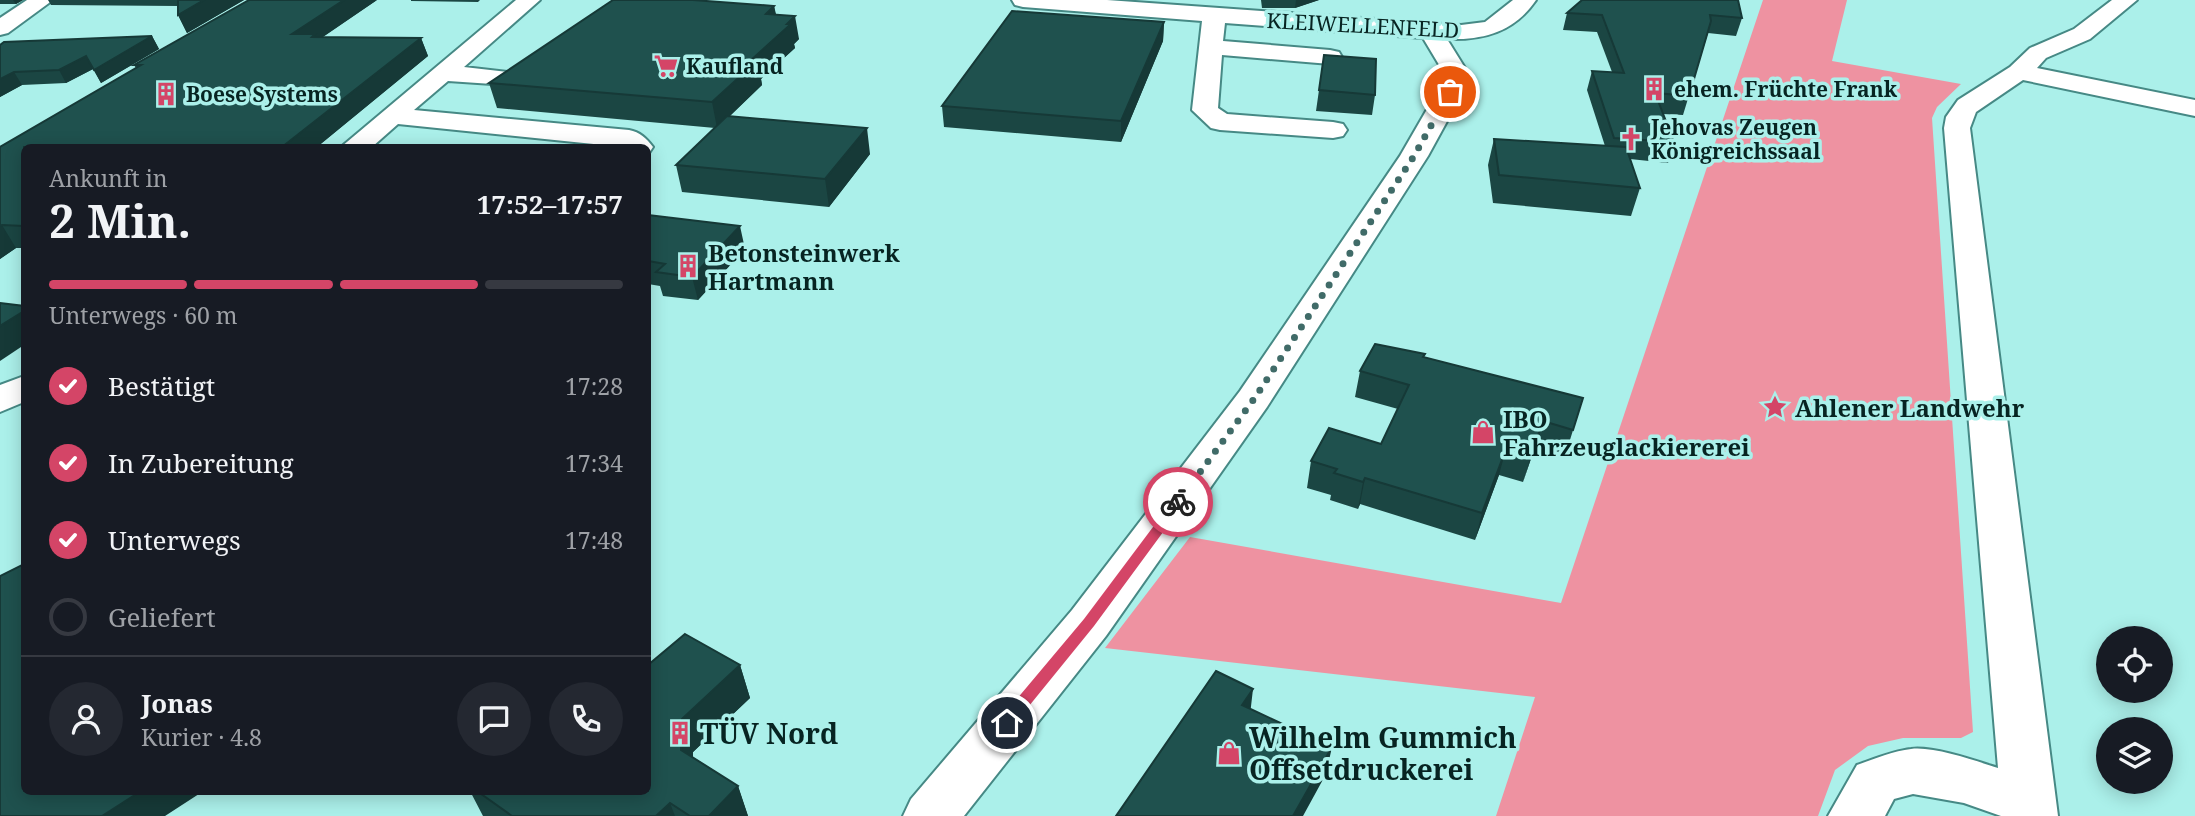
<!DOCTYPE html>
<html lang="de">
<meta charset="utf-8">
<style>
body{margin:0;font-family:"Noto Serif",serif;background:#242831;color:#f1f3f6;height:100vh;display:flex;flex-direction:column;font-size:26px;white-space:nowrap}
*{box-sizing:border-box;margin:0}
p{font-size:23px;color:#9ea1a6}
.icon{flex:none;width:38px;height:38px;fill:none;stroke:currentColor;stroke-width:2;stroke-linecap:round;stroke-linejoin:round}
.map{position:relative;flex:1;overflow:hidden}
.drawer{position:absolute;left:21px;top:144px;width:630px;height:651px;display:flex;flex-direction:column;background:#171b24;border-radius:10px;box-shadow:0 4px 18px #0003}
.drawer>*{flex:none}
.buttons{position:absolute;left:2096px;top:626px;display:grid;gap:14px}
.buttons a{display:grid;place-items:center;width:77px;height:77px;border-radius:50%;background:#171b24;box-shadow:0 4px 18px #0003;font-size:35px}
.pin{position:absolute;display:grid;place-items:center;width:60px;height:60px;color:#fff;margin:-30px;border:4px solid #fff;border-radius:50%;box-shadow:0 2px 7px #0007}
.courier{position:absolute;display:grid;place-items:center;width:70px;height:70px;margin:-35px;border:5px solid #d44567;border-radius:50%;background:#fff;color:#222;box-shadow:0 2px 9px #0007}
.headline em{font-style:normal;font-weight:700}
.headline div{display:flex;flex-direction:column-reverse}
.headline{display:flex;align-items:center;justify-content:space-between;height:119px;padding:0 28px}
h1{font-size:46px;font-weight:700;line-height:52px}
.bar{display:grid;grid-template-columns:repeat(4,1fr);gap:10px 7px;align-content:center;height:84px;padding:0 28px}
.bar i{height:9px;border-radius:5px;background:#363941}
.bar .current{background:#d44567}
.bar p{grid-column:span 4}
.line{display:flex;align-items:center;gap:18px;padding:0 28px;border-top:2px solid #363941}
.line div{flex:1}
.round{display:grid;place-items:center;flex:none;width:74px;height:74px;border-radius:37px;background:#242831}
ol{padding:0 28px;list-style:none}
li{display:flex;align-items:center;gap:21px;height:77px}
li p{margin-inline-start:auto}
li .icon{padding:7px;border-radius:50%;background:#d44567;color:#fff;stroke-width:4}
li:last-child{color:#9ea1a6}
li i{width:38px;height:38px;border:4px solid #363941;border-radius:50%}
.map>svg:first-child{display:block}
.green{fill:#ee92a1}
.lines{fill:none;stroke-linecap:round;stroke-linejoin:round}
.minor-casing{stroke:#468985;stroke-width:4}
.minor{fill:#fff;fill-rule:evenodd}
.wall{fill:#1b4643}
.shaded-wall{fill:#163937}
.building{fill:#1f514e;stroke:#163937;stroke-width:2}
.route{fill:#d44567}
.done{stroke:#406b68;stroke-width:7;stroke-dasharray:0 12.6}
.labels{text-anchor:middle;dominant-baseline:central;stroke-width:7;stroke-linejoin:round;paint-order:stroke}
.far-street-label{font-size:21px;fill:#072422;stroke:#abf0ea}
.far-poi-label{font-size:21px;font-weight:bold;fill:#072422;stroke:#abf0ea;text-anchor:start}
.poi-label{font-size:24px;font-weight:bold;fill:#072422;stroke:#abf0ea;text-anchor:start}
.near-poi-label{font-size:28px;font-weight:bold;fill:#072422;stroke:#abf0ea;text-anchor:start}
</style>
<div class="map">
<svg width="2195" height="816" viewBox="0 0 2195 816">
<rect width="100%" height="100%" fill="#abf0ea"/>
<path class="green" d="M 1763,0 L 1847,0 L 1832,61 L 1961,84 L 1937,107 L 1932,118 L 1973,732 L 1961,738 L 1903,738 L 1868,746 L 1835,770 L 1818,816 L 1496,816 L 1535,697 L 1105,648 L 1190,537 L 1561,603 Z"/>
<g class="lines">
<g class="minor-casing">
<path id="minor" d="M 27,0 L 53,0 L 8,33 L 0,35 L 0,18 Z
M 516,0 L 540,0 L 464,67 L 516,73 L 519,78 L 516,83 L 507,85 L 448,81 L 414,110 L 629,130 C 640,132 646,138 653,147 L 649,153 L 648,147 L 623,147 L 398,124 L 372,147 L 341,147 Z
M 1012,0 L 1107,0 L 1461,25 L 1485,22 L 1513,0 L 1536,0 C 1514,32 1484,40 1447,39 L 1465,68 L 1463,92 L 1428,156 L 1267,407 L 1106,636 L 964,816 L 903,816 L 911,799 L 1072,610 L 1240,391 L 1400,156 L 1437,92 L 1441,68 L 1423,38 L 1225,23 L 1223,41 L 1330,50 L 1339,52 L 1342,57 L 1339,62 L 1330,64 L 1222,55 L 1218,108 L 1227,114 L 1333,122 L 1343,124 L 1347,130 L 1343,136 L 1333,138 L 1220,130 L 1211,128 L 1192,110 L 1202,21 L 1023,7 L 1015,5 Z
M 2112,0 L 2137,0 L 2090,39 L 2046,58 L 2037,68 L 2195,100 L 2195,116 L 2023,80 L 1976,112 L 1970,128 L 2058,816 L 2001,816 L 1964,803 L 1913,794 L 1894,799 L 1885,816 L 1828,816 L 1857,765 C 1874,759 1893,751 1911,749 C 1933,746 1976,761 1998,768 L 1944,128 L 1946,117 L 1958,100 L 2010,67 L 2030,48 L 2074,29 Z
M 24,376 L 24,402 L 0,412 L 0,385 Z"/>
</g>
<use href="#minor" class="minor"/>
</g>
<path class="wall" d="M 0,0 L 23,0 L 16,4 L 0,4 Z
M 48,0 L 244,0 L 187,33 L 178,15 L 178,6 L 51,5 Z
M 377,0 L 323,37 L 421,38 L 428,56 L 317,147 L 24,147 L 24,248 L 16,248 L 0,259 L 0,147 L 136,68 L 134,65 Z
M 411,0 L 480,0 L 478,2 L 411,1 Z
M 1261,0 L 1319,0 L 1295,8 L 1262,8 Z
M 1582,0 L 1742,18 L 1736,36 L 1708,33 L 1683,115 L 1663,114 L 1674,142 L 1668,163 L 1630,159 L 1640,188 L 1631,216 L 1493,203 L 1488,165 L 1494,139 L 1605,146 L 1587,90 L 1592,71 L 1612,72 L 1597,32 L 1563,30 L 1567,13 Z
M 774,6 L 776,14 L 799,39 L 794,44 L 795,48 L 761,79 L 762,85 L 730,116 L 870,154 L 829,207 L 682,192 L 676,165 L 715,128 L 497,108 L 489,83 Z
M 1164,22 L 1163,41 L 1121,142 L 944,127 L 942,106 Z
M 152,36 L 159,49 L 101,83 L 93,69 L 66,83 L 22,85 L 0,97 L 0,45 Z
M 1319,90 L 1375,95 L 1372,115 L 1316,111 Z
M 648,215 L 745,249 L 698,300 L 663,296 L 660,286 L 648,284 Z
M 1425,354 L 1424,357 L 1583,398 L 1565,456 L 1535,447 L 1523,482 L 1499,475 L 1475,540 L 1360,504 L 1358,509 L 1330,500 L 1331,495 L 1307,488 L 1311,461 L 1381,444 L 1398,409 L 1355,397 L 1360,371 Z
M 740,665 L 750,698 L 693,752 L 693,757 L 738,786 L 748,816 L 483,816 L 470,791 L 648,791 Z"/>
<path class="shaded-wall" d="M 13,0 L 23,0 L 16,4 Z
M 204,0 L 244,0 L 187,33 L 178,15 Z
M 344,0 L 377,0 L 318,40 L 292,34 Z
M 1296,0 L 1319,0 L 1295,8 Z
M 774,6 L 778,29 L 766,14 Z
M 795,16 L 799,39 L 794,44 L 795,48 L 761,79 L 762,85 L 717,128 L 712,102 L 751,60 Z
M 1164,22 L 1163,41 L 1121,142 L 1121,121 Z
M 152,36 L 159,49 L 101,83 L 94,70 Z
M 421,38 L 428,56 L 317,147 L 282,147 Z
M 86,56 L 93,69 L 66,83 L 59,70 Z
M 14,72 L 22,85 L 0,97 L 0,79 Z
M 867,128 L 870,154 L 829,207 L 825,179 Z
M 2,225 L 16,248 L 0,259 L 0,226 Z
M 740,226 L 745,249 L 698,300 L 692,277 Z
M 24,311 L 24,345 L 0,361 L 0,326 Z
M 1543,421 L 1535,447 L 1523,482 L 1531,456 Z
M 1506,449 L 1499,475 L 1475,540 L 1482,513 Z
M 1365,478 L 1360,504 L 1358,509 L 1363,482 Z
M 740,665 L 750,698 L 693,752 L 692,783 L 681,750 L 682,719 Z
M 1253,689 L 1250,715 L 1242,705 Z
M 1332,747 L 1326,774 L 1303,816 L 1293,816 Z
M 738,786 L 748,816 L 709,816 Z
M 141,791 L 201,791 L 202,792 L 165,816 L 102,816 Z
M 670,803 L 675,816 L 656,816 Z"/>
<path class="building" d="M 178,0 L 204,0 L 178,15 Z
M 249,0 L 344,0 L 292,34 L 315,34 L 312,37 L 421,38 L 282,147 L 24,147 L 24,226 L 2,225 L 0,226 L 0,147 L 141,65 L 134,65 Z
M 613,0 L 693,0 L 774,6 L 766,14 L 795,16 L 787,24 L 791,24 L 751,60 L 757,61 L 712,102 L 489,83 Z
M 1582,0 L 1738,0 L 1742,18 L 1710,15 L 1711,21 L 1689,96 L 1655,93 L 1674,142 L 1614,138 L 1592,71 L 1624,73 L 1602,15 L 1567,13 Z
M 1012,11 L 1164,22 L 1121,121 L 942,106 Z
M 152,36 L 94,70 L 86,56 L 59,70 L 14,72 L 0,79 L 0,45 L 4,42 Z
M 1324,55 L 1376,59 L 1375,95 L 1319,90 Z
M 727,116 L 867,128 L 825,179 L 676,165 Z
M 1494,139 L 1626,147 L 1640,188 L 1499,175 Z
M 648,215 L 740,226 L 692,277 L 656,272 L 665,264 L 648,261 Z
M 0,303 L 24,306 L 24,311 L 0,326 Z
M 1375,344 L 1425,354 L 1423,357 L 1583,398 L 1573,430 L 1543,421 L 1531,456 L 1506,449 L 1482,513 L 1365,478 L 1363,482 L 1334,473 L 1337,469 L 1311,461 L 1329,428 L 1381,444 L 1409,385 L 1360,371 Z
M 24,564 L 24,791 L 141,791 L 102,816 L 0,816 L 0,576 Z
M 685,634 L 740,665 L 682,719 L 681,750 L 738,786 L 709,816 L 690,816 L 670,803 L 656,816 L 512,816 L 477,791 L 648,791 L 648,665 Z
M 1216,671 L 1253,689 L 1242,705 L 1332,747 L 1293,816 L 1116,816 Z"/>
<path class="route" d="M 1178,498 L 1183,499 L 1183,505 L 1094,626 L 1012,727 L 1001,727 L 999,723 L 1001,718 L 1084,619 L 1174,499 Z"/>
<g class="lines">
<path class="done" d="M 1178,502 L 1254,399 L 1414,156 L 1450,92"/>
</g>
<defs>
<g id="supermarket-bare" transform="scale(1.89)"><path d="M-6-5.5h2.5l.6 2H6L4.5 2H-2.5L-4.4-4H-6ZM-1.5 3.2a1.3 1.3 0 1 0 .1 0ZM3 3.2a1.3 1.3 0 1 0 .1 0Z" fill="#d44567" stroke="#abf0ea" stroke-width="2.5" paint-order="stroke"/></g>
<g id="building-bare" transform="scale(1.89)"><path d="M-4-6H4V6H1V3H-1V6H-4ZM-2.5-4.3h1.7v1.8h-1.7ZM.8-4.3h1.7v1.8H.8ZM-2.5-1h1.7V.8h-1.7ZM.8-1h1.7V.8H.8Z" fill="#d44567" stroke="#abf0ea" stroke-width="2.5" paint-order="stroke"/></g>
<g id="church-bare" transform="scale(1.89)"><path d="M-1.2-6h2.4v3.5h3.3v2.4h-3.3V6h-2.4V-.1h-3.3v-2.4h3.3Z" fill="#d44567" stroke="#abf0ea" stroke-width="2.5" paint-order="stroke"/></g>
<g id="sight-bare" transform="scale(1.89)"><path d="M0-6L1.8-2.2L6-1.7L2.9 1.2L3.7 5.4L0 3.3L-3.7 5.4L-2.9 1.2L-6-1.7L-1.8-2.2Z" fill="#d44567" stroke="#abf0ea" stroke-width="2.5" paint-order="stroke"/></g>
<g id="shop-bare" transform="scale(1.89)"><path d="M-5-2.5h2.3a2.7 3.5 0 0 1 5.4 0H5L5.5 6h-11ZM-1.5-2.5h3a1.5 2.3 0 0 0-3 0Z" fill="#d44567" stroke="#abf0ea" stroke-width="2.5" paint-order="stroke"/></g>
</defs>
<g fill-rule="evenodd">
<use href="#supermarket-bare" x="666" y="66"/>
<use href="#building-bare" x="1654" y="89"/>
<use href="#building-bare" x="166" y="94"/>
<use href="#church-bare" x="1631" y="139"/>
<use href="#building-bare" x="688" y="266"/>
<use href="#sight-bare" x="1775" y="407"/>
<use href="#shop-bare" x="1483" y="432"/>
<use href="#building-bare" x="680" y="733"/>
<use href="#shop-bare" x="1229" y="753"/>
</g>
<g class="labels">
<g class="far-street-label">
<text transform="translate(1363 25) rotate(3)">KLEIWELLENFELD</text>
</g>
<g class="far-poi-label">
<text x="686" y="66">Kaufland</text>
<text x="1674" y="89">ehem. Früchte Frank</text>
<text x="186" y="94">Boese Systems</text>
<text x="1651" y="127">Jehovas Zeugen<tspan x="1651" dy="24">Königreichssaal</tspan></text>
</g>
<g class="poi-label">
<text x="708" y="252">Betonsteinwerk<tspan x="708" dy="28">Hartmann</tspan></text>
<text x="1795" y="407">Ahlener Landwehr</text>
<text x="1503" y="418">IBO<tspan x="1503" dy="28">Fahrzeuglackiererei</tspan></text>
</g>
<g class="near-poi-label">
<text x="700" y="733">TÜV Nord</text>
<text x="1249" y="737">Wilhelm Gummich<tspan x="1249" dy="32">Offsetdruckerei</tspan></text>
</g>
</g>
</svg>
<div class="buttons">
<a><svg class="icon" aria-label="locate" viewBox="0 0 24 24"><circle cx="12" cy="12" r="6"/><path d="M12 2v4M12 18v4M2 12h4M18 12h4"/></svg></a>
<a><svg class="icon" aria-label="layers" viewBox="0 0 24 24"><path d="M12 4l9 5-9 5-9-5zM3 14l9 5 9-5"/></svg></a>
</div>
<div class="pin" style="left:1450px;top:92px;background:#ea580c"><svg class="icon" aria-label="bag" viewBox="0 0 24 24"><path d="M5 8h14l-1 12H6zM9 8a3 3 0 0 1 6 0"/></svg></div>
<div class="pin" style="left:1007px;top:723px;background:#1f2937"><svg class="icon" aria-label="home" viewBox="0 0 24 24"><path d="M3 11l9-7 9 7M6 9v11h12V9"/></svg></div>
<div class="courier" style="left:1178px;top:502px"><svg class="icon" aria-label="bike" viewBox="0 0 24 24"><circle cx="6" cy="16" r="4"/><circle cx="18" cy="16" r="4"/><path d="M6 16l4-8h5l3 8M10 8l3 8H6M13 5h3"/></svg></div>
<section class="drawer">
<div class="headline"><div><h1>2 Min.</h1><p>Ankunft in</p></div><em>17:52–17:57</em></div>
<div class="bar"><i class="current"></i><i class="current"></i><i class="current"></i><i></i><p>Unterwegs · 60 m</p></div>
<ol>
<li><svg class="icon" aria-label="check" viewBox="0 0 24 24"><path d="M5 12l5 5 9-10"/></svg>Bestätigt<p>17:28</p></li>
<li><svg class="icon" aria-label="check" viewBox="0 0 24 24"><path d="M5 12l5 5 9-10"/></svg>In Zubereitung<p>17:34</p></li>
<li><svg class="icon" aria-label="check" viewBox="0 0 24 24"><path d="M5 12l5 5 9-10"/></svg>Unterwegs<p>17:48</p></li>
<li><i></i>Geliefert</li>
</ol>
<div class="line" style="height:126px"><a class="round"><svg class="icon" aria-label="person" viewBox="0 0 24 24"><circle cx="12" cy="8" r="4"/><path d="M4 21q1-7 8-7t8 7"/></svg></a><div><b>Jonas</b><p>Kurier · 4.8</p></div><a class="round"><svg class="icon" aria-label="chat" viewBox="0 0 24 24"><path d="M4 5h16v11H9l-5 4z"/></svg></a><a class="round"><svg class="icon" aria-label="phone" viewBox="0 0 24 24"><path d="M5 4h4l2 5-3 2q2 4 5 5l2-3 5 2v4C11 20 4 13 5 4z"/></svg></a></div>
</section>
</div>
